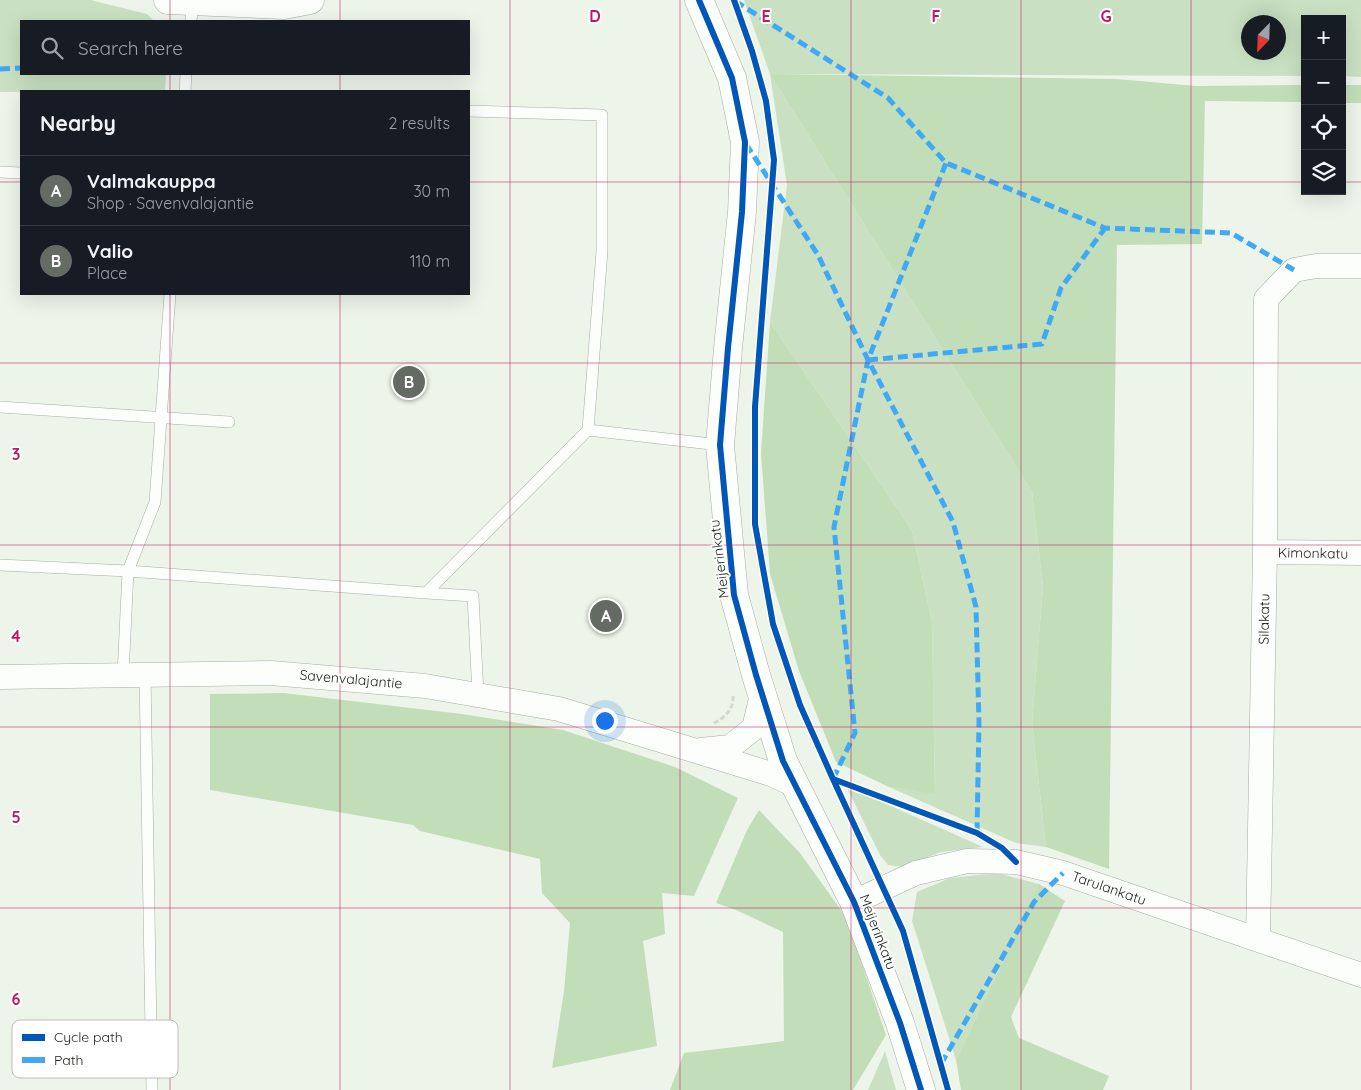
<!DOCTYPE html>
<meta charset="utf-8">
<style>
body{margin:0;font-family:Quicksand,sans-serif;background:#20242c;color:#f1f3f6}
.controls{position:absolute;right:15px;top:15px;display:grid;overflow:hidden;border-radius:0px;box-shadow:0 5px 20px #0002}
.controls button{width:45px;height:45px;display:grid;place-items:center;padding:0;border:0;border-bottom:1px solid #363941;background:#171b24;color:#f1f3f6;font:25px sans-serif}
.compass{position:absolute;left:1241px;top:15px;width:45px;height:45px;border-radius:50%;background:#171b24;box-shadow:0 5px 20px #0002;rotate:203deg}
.you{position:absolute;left:604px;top:720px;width:18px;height:18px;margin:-12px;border:4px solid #fff;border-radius:50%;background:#1a73e8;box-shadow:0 0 0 8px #1a73e833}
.badge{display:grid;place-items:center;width:32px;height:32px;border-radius:50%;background:#646b62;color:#fff;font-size:16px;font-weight:700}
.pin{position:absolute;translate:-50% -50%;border:2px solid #fff;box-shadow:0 1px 5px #0006}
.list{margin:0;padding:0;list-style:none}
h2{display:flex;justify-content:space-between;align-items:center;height:65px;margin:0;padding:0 20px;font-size:21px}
h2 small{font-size:16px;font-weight:400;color:#9ea1a6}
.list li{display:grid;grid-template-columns:32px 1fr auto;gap:15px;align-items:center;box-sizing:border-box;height:70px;padding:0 20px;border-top:1px solid #363941}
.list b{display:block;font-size:19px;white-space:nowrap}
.list p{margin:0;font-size:16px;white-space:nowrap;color:#9ea1a6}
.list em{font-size:16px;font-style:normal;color:#9ea1a6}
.icon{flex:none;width:28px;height:28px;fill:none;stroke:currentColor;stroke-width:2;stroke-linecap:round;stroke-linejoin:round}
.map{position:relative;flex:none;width:1361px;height:1090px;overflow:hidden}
.search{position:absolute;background:#171b24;box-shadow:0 5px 20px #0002;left:20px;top:20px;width:450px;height:55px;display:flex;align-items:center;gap:12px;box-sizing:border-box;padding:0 18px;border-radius:0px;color:#9ea1a6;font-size:19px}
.panel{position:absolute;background:#171b24;box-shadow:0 5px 20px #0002;left:20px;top:90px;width:450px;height:205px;border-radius:0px}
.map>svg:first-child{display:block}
.green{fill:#c9e0c2;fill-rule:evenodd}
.forest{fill:#c2deb9}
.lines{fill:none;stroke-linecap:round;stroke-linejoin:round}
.service-casing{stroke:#a6aca4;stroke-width:12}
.minor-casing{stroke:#a6aca4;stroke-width:25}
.tertiary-casing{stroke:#a6aca4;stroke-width:29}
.path{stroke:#d4d7d4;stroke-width:3;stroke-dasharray:5 2.5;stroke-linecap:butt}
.service{stroke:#fcfefc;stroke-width:11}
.minor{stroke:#fcfefc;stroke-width:24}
.tertiary{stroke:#fcfefc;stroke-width:28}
.quiet{stroke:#3fa9f5;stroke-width:5;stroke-dasharray:10 5;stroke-linecap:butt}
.cycleway-casing{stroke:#fff;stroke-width:9}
.cycleway{stroke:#0057b8;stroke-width:6}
.grid{fill:none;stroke:#c2185b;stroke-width:1;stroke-opacity:0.55}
.labels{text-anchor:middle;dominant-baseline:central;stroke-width:4;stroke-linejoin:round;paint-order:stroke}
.street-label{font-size:14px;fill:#1a2018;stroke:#fff}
.key{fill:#fff;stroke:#babcba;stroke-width:1}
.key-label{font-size:14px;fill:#1a2018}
.grid-label{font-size:16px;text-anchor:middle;font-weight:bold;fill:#c2185b;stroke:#fff;stroke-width:4;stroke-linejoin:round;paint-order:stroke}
</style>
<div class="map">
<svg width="1361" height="1090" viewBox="0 0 1361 1090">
<rect width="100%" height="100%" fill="#edf5ea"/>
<!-- green -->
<path class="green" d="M0,0H91L147,14L154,21H21V74H166L165,91L0,92Z
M744,0H1361V77L1342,76V19H1305V76L770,74L1032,492L1043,586L1032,723L1046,847L1016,843L889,787L935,793L932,622L912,530L770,322L787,185L770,74ZM1248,22H1278V52H1248Z
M846,786L983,847L941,852L903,867L888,865L880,855Z
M997,873L1039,884L956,1060L912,921L917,892L950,878Z
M885,1051L896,1090H868Z"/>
<!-- forest -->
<path class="forest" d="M770,74L1117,79L1196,86L1305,85V102L1205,101L1202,244L1117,245L1109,869L1046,847L1032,723L1043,586L1032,492Z
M1342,85H1361V103H1342Z
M770,322L912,530L932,622L935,794L889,787L836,762L799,671L770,574L761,453Z
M284,693L462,714L563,730L675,767L738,798L694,896L662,893L665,934L643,941L657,1046L552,1068L564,991L570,923L542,893L540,859L420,831L413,825L210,790V694Z
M759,810L800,853L846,917L886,1035L853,1090H670L684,1053L784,1041L783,932L736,910L716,903L747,830Z
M1039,884L1065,901L1011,1017L1019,1038L1109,1076L1103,1090H961L956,1060Z"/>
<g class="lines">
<!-- service casing -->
<g class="service-casing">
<path id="service" d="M191,21L193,1
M185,91L186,74
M469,111L602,115V251L588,430L720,445
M0,172L21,173
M0,407L229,422
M0,565L128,571L426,593L588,430
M426,593L473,596L478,695
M145,674L152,1090
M123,675L128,571L155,502L170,294"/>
</g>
<!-- minor casing -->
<g class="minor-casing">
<path id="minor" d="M1265,552L1361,553
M0,677L271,673L425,686L559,709L771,774L795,785
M701,750L730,747L754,728L762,695
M854,902L916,873L967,861L1016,862L1063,873L1361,975
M1258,939L1265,552L1266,299L1294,270L1316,266H1361"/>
</g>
<!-- tertiary casing -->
<g class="tertiary-casing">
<path id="tertiary" d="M168,0L284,5L310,0
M699,0L732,78L745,142L742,212L728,348L720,445L734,595L756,675L783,761L854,902L900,1023L921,1090"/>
</g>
<!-- path -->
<path class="path" d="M714,723C725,718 734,708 733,696"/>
<!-- service -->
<use href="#service" class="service"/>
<!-- minor -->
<use href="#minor" class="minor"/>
<!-- tertiary -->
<use href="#tertiary" class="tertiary"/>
<!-- quiet -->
<path class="quiet" d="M735,1L888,98L946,163L1105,228L1231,233L1294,270
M0,69L21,68
M746,144L818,255L868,360L953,522L976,607L979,723L977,833
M868,360L1042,344L1061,288L1105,228
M833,779L855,733L834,527L868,360L946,163
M941,1064L1034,902L1063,873"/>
<!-- cycleway casing -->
<g class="cycleway-casing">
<path id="cycleway" d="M699,0L732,78L745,142L742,212L728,348L720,445L734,595L756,675L783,761L854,902L900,1023L921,1090
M734,0L752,51L766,101L774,160L755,407V524L773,624L800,705L833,779L977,833L1002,848L1016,862
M833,779L903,931L948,1090"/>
</g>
<!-- cycleway -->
<use href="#cycleway" class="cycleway"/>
</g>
<!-- grid -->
<path class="grid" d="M170,0V21M340,0V21M510,0V1090M680,0V1090M851,0V1090M1021,0V1090M1191,0V1090M170,74V91M340,74V91M0,182H21M469,182H1305M1342,182H1361M170,294V1090M340,294V1090M0,363H1361M0,545H1361M0,727H1361M0,908H1361"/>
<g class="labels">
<!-- street labels -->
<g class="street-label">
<text transform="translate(1313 553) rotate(1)">Kimonkatu</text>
<text transform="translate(719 559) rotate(-97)">Meijerinkatu</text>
<text transform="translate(1264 619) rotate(-89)">Silakatu</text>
<text transform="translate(351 679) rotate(5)">Savenvalajantie</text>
<text transform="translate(1109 888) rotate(19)">Tarulankatu</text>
<text transform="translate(878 932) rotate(69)">Meijerinkatu</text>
</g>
</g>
<!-- legend -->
<rect x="12" y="1020" width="166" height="58" rx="8" class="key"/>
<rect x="22" y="1034" width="23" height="7" fill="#0057b8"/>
<rect x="22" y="1057" width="23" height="6" fill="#3fa9f5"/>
<g class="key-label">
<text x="54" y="1042">Cycle path</text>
<text x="54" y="1065">Path</text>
</g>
<g class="grid-label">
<text x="595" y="22">D</text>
<text x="766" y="22">E</text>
<text x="936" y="22">F</text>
<text x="1106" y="22">G</text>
<text x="16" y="460">3</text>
<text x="16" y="642">4</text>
<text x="16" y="823">5</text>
<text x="16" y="1005">6</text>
</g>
</svg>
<div class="controls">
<button>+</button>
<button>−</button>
<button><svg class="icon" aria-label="locate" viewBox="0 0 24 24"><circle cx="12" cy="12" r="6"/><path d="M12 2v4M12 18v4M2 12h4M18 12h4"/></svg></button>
<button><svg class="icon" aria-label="layers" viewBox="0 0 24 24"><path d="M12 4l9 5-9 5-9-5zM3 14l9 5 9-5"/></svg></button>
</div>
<svg class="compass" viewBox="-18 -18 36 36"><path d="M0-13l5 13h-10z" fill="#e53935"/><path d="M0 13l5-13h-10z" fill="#9ea1a6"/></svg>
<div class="you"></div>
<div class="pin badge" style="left:606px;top:616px">A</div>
<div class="pin badge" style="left:409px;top:382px">B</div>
<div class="search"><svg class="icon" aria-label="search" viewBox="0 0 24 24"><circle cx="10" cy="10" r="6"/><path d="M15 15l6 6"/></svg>Search here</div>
<section class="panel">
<h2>Nearby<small>2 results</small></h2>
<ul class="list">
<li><span class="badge">A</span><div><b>Valmakauppa</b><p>Shop · Savenvalajantie</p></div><em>30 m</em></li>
<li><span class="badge">B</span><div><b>Valio</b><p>Place</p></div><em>110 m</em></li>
</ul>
</section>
</div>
